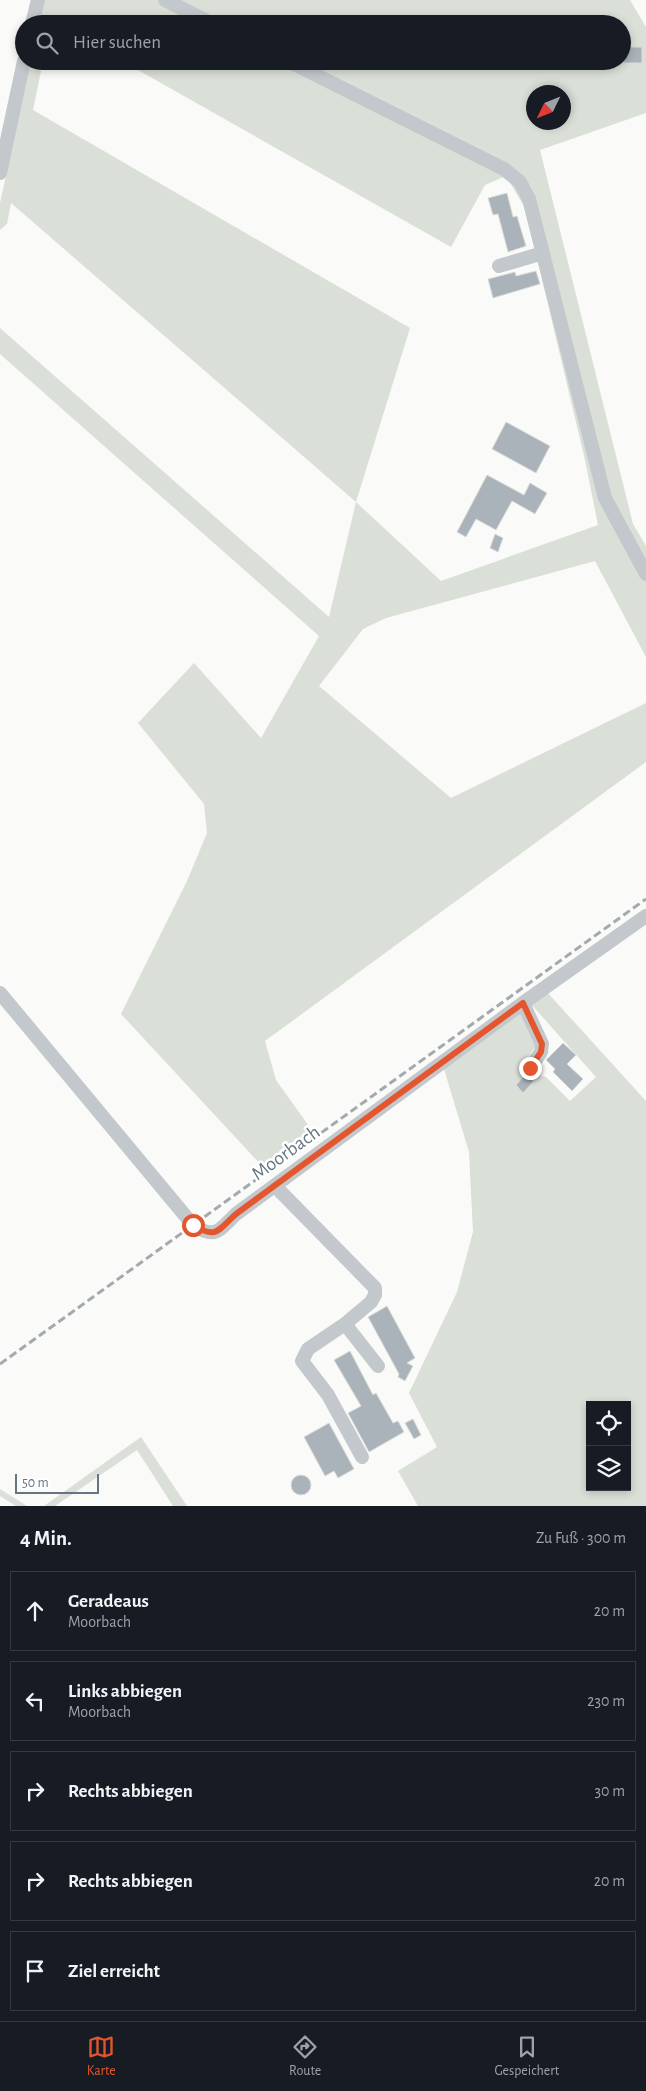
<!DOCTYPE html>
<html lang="de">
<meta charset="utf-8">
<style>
body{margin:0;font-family:"Alegreya Sans",sans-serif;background:#242831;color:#f1f3f6}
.controls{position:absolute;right:15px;bottom:15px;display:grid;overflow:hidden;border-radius:0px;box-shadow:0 2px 8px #0003}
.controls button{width:45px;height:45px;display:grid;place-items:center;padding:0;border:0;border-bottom:1px solid #363941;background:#171b24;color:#f1f3f6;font:25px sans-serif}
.compass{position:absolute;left:526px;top:85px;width:45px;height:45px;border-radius:50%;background:#171b24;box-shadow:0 2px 8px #0003;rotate:227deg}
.scale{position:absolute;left:15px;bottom:12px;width:84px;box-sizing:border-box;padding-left:5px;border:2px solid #657683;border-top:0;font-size:14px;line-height:18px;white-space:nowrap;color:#657683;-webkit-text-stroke:4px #fff;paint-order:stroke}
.stop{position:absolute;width:15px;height:15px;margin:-11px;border:4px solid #e4572e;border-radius:50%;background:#fff}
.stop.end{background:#e4572e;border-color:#fff;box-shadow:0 1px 5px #0008}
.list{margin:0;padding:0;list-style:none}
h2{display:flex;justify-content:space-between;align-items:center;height:65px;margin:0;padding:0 20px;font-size:21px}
h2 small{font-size:16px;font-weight:400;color:#9ea1a6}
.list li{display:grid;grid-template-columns:32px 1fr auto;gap:15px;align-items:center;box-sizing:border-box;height:80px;margin:0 10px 10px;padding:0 10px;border:1px solid #363941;border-radius:0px}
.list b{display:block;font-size:19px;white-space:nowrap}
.list p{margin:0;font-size:16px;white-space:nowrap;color:#9ea1a6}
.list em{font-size:16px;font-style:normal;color:#9ea1a6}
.icon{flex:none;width:28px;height:28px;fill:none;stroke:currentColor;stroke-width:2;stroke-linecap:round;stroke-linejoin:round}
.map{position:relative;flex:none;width:646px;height:1506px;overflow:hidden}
.search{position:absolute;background:#171b24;box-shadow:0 2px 8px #0003;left:15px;right:15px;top:15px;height:55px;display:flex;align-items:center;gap:12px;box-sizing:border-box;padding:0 18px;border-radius:28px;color:#9ea1a6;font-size:19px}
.sheet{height:515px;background:#171b24}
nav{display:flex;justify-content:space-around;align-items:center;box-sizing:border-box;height:70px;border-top:1px solid #363941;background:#171b24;font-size:14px;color:#9ea1a6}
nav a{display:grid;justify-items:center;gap:2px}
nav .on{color:#e4572e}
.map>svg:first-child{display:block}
.green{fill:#dadfd7;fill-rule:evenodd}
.building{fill:#aab3b9;stroke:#dcdcda}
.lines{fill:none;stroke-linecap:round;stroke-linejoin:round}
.minor{stroke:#c3c8cc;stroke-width:14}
.rail{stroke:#a2aab0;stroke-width:3;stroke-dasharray:8 4;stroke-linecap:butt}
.route{stroke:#e4572e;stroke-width:6}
.labels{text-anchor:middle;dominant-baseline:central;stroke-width:5;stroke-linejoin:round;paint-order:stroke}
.street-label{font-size:20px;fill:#657683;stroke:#fff}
</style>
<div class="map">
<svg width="646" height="1506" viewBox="0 0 646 1506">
<rect width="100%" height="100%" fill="#fafaf8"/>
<!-- green -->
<path class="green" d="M44,0H630L646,27V113L540,150L633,524L646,546V657L595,561L386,618L363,629L319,686L451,798L646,703V762L265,1041L276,1080L311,1129L264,1168L121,1014L187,881L207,833L204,804L138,723L194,663L261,738L319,636L0,354V328L329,617L356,502L11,203L7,224L0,230V203L31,61H43L33,110L410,328L356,502L441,581L598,525L585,460L525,208L506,176L485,185L451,247L122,61H622V24H56L52,22L51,24H39ZM534,92H564V122H534Z
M546,991L646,1101V1506H418L398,1471L437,1447L409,1393L457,1292L473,1232L469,1152L444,1069L521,1010L536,1045L520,1070L546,1077L570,1101L596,1077L530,1003ZM590,1405H627V1487H590Z
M141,1437L187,1506H173L137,1450L55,1506H44Z
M0,1489L27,1506H16L0,1496Z"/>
<!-- building -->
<path class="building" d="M623,47H642V63H623Z
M507,193L513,217L517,216L526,246L508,252L498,214L493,215L488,198Z
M536,271L540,284L493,298L488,279L515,272L516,276Z
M506,422L550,446L536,473L492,449Z
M487,475L524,495L530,483L547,493L535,514L512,501L496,530L476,519L466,537L457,532Z
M495,534L503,538L498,552L490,548Z
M563,1043L576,1055L567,1064L583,1079L572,1091L553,1072L555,1069L546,1060Z
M525,1075L534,1081L523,1093L516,1085Z
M387,1306L415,1358L407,1363L413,1366L405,1381L398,1377L399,1374L368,1317Z
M350,1351L373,1395L376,1393L393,1423L398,1421L404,1432L369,1452L348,1413L361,1406L334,1360Z
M413,1419L421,1435L414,1439L405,1423Z
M329,1423L354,1469L338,1478L334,1471L325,1476L304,1437Z
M291 1485a10 10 0 1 1 20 0a10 10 0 1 1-20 0Z"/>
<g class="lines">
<!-- minor -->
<path class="minor" d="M165,0L213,24
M32,24L38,0
M288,61L504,169L520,182L529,199L605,498L646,574
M0,173L24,61
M499,266L543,253
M0,993L193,1225C216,1240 219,1230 236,1214L523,1003L646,916
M523,1003L542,1044L541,1052L530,1068
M275,1186L375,1288V1295L371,1302L345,1324L308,1349L302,1361L328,1395L362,1457
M345,1324L378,1366"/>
<!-- rail -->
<path class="rail" d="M0,1364L646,899"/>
</g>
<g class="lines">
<!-- route -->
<path class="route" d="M193,1225C217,1240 218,1230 236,1214L523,1003L542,1044L541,1052L530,1068"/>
</g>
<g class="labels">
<!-- street labels -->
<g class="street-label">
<text transform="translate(286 1153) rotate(-36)">Moorbach</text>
</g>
</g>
</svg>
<div class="controls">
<button><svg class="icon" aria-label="locate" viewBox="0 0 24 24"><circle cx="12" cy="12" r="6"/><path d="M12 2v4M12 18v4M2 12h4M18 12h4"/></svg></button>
<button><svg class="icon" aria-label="layers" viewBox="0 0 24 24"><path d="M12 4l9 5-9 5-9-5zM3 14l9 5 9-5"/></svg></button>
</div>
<svg class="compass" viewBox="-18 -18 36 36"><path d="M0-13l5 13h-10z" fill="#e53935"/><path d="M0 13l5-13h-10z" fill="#9ea1a6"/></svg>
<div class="scale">50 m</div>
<div class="stop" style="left:193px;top:1225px"></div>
<div class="stop end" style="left:530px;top:1068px"></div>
<div class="search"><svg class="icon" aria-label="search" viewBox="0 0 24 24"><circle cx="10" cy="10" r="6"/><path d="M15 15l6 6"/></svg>Hier suchen</div>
</div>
<section class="sheet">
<h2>4 Min.<small>Zu Fuß · 300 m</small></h2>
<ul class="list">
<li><svg class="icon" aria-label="ahead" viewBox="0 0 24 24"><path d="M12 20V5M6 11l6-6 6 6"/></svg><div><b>Geradeaus</b><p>Moorbach</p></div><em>20 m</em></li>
<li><svg class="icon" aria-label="left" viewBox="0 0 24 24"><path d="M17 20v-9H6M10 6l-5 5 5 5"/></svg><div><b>Links abbiegen</b><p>Moorbach</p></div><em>230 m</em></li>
<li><svg class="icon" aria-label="right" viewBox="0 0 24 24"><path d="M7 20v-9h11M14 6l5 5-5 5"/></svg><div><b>Rechts abbiegen</b></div><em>30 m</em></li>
<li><svg class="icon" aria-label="right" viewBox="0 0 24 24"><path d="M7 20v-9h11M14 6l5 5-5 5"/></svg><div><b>Rechts abbiegen</b></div><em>20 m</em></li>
<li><svg class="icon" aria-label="arrive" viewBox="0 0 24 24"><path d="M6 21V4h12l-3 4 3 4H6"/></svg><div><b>Ziel erreicht</b></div></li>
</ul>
</section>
<nav>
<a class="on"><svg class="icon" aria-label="map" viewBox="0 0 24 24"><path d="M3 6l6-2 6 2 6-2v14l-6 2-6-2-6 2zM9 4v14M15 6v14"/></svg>Karte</a>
<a><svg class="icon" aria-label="directions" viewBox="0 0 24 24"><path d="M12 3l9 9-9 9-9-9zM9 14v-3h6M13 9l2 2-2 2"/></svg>Route</a>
<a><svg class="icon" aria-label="saved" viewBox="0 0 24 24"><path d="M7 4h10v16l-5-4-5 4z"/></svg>Gespeichert</a>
</nav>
